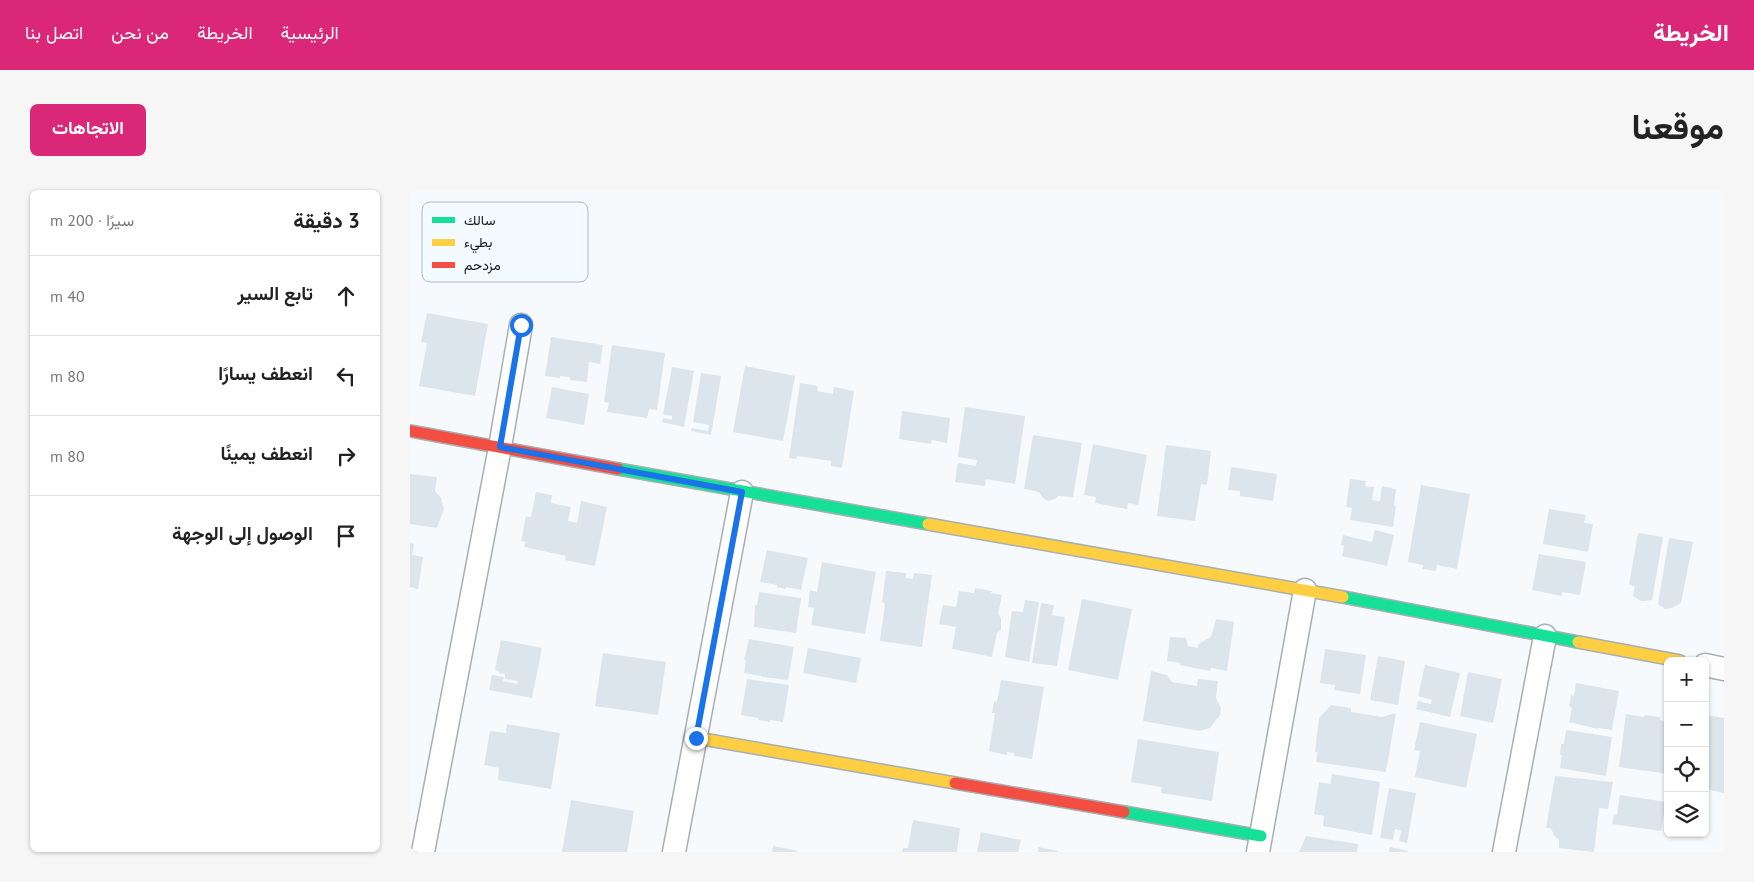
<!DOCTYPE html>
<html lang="ar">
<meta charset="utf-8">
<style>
body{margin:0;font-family:"PT Sans",Vazirmatn,sans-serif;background:#f6f6f6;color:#222;direction:rtl}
.controls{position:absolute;right:15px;bottom:15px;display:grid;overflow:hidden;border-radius:8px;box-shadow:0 1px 4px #0004}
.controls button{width:45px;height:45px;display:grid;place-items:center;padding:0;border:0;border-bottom:1px solid #e0e0e0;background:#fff;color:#222;font:25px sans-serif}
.stop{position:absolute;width:15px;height:15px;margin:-11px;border:4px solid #1a73e8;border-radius:50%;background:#fff}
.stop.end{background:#1a73e8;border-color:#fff;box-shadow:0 1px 5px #0008}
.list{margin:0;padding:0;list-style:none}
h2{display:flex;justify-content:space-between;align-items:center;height:65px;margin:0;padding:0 20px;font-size:21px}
h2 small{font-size:16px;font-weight:400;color:#767676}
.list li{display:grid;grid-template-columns:32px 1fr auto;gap:15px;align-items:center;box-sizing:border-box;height:80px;padding:0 20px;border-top:1px solid #e0e0e0}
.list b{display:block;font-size:19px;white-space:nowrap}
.list em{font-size:16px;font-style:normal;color:#767676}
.icon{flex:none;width:28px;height:28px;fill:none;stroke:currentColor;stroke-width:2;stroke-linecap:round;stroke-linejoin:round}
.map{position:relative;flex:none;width:1314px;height:662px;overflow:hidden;direction:ltr;border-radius:8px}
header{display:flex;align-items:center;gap:30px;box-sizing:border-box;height:70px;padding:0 25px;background:#db2777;color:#fff}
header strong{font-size:24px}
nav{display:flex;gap:28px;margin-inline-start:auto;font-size:18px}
.intro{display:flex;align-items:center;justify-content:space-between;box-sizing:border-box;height:120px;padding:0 30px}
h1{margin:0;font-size:35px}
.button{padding:12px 22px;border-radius:8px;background:#db2777;color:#fff;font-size:18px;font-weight:700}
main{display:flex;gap:30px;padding:0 30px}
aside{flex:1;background:#fff;border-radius:8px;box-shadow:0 1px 4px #0004}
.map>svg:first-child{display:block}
.building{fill:#dbe5eb}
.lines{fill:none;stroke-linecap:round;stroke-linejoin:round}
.street-casing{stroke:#a7afb3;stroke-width:25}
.fast-casing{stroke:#a7afb3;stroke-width:14}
.slow-casing{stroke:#a7afb3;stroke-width:14}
.jam-casing{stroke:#a7afb3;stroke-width:14}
.street{stroke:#fefeff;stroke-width:22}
.fast{stroke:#16e098;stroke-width:11}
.slow{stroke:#ffcf43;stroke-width:11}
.jam{stroke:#f24e42;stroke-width:11}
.route{stroke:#1a73e8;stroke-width:6}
.key{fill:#f4fbff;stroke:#afb8bd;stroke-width:1}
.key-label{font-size:14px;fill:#0e1b22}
</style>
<header>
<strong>الخريطة</strong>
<nav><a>الرئيسية</a><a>الخريطة</a><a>من نحن</a><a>اتصل بنا</a></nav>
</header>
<div class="intro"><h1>موقعنا</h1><a class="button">الاتجاهات</a></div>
<main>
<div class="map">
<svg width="1314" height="662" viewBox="0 0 1314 662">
<rect width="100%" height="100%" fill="#f7fafc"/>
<!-- building -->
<path class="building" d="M17,123L78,134L65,206L9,196L17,153L11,152Z
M141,147L193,155L190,174L179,172L177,192L160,190V187L150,186V188L135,186Z
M202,155L255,163L247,220L239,219L237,228L197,222L199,213L194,212Z
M335,176L385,186L373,251L323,242Z
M262,177L284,181L274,237L252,232L253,228L262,230V226L253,224Z
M291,183L311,186L301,245L281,241L282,238L298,241L299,235L283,232Z
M390,193L408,196L407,201L423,204L424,197L444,201L432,278L421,276V271L387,266L386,269L379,268Z
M142,197L179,204L174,235L136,228Z
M555,217L615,226L605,294L576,289L575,296L545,292L548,273L566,276L567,270L548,267Z
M492,221L540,228L537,253L522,250L521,254L489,249Z
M623,245L672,253L663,307L648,306L645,309L638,311L633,308L629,302L614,299Z
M683,254L737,265L728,315L718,313L717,319L685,313L686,307L674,305Z
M756,255L801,261L797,295L791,294L785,331L747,326Z
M821,277L867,284L863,311L830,306V301L818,300Z
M0,284L27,287L25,301L31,308L34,319L27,338L0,334Z
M940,289L956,291L955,296L964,297L962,310L970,311L972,296L986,299L984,316H986L983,337L940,330L942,318L936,317Z
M1011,295L1060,304L1047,379L1027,375L1026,381L1012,379L1013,375L998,372Z
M126,302L142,305L141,313L161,317L158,331L167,333L171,311L197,317L185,376L155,370L156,366L114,357L116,352L111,351L116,326L121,327Z
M1139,319L1176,325L1174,333L1183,334L1178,362L1133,354Z
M965,340L984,345L977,376L932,366L934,356L931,355L933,345L962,352Z
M1228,343L1253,347L1242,410L1234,411H1231L1223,406L1225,396L1219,395Z
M1259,348L1283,352L1271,413L1262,418L1255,419L1248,414Z
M0,353L4,354L2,365L13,367L8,399L0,397Z
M357,360L398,368L391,400L376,397V399L367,397V395L350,392Z
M1129,364L1176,372L1170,405L1152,402V406L1122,400Z
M412,372L466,382L455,444L401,435L404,418L398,417L400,400L407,402Z
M476,381L496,383V388L503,389L504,383L522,385L512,457L470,451L475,413L472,412Z
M565,398L582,401L581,403L592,405L588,424L591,428V440L587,443L582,467L542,459L546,437L529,434L533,415L546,417L549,401L564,403Z
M349,402L391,408L386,443L344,437L345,415H347Z
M672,409L722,419L708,490L658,480Z
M615,410L629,412L619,472L595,467L602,421L613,422Z
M631,413L644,415L642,425L655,427L647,476L622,473Z
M806,429L824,432L817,481L801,478L800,481L770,475V473L757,471L760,447L776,448L778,456L788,458V455L793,451L801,447Z
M339,449L384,457L378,490L352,487V486L334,483L336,470H334Z
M91,450L132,458L122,508L79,500L82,485L94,487L93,491L107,494L108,491L95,489V484L89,483V481L85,480Z
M398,458L451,468L446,493L393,483Z
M915,459L956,465L950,504L924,500L925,495L910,493Z
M193,463L256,472L248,525L185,516Z
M968,466L995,471L988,515L960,510Z
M1015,475L1050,483L1040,527L1006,519L1008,511L1021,514L1022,510L1008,506Z
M741,481L757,485L762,492L787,496L788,489L808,491L806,508L811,518L810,525L800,538L790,541L733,531Z
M1058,482L1092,489L1083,533L1050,526Z
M337,489L379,495L373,532L360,530V532L348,530V528L331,525Z
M591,490L634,497L622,569L604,566V563L597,562V565L579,561L585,523H582L584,511L587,512Z
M1166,493L1209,501L1202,540L1188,538V539L1159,532L1162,518L1159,517L1161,505L1164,506Z
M921,515L941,518V522L972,527L986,523L976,582L906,572L908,562H905L909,528Z
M1216,524L1234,527L1235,525L1250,527V530L1258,532V584L1209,577Z
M1295,525L1314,528V603L1295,599Z
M1010,532L1067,544L1056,598L1005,587L1010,561L1004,560Z
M97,534L150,543L141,599L88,590L89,578L74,575L80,541L96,543Z
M1156,540L1202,547L1196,586L1150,578L1152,565H1150L1151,554H1154Z
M728,549L809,562L802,611L751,603L752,597L721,592Z
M922,584L970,592L962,645L913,636L914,626L904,624L909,592L920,594Z
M1145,586L1203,592L1198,619L1189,618L1184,662L1149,658V650L1144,645L1141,638H1136Z
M979,598L1006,603L997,653L989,651L991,641L985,639L983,650L970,648Z
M1210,605L1256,612L1251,641L1202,634L1204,624L1207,625Z
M161,610L224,621L217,662H152Z
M503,630L550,638L547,662H492L493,658H498Z
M571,642L611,650L608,662H567Z
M896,646L948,654L947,662H889Z
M363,656L388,661V662H362Z
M628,657L648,661V662H628Z
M980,657L998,661V662H979Z"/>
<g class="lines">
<!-- street casing -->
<g class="street-casing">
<path id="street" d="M1295,475L1314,479
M13,662L90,257L111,135
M264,662L332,302
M848,662L895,400
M1094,662L1135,446"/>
</g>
<!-- fast casing -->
<g class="fast-casing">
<path id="fast" d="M208,279L518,334
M933,407L1168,452
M714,622L851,646"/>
</g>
<!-- slow casing -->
<g class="slow-casing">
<path id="slow" d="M518,334L933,407
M1168,452L1270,471
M287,548L545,593"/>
</g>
<!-- jam casing -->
<g class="jam-casing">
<path id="jam" d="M0,241L208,279
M545,593L714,622"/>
</g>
<!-- street -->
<use href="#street" class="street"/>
<!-- fast -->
<use href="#fast" class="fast"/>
<!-- slow -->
<use href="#slow" class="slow"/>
<!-- jam -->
<use href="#jam" class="jam"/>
</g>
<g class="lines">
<!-- route -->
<path class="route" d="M111,135L90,257L332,302L286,548"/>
</g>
<!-- legend -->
<rect x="12" y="12" width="166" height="80" rx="8" class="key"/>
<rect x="22" y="27" width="23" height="6" fill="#16e098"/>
<rect x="22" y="49" width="23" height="7" fill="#ffcf43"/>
<rect x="22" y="72" width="23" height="6" fill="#f24e42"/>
<g class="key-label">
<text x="54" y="35">سالك</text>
<text x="54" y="57">بطيء</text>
<text x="54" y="80">مزدحم</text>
</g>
</svg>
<div class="controls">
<button>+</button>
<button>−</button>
<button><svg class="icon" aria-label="locate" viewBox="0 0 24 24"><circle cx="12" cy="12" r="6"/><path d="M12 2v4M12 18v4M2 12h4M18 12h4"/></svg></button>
<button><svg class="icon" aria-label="layers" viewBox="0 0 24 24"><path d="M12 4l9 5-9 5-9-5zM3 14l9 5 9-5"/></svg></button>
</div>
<div class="stop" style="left:111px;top:135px"></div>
<div class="stop end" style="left:286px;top:548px"></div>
</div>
<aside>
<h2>3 دقيقة<small>سيرًا · 200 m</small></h2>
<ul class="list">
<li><svg class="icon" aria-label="ahead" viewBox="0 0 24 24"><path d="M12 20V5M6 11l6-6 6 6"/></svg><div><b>تابع السير</b></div><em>40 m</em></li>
<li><svg class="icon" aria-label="left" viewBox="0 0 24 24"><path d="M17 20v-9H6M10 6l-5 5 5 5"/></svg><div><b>انعطف يسارًا</b></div><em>80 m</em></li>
<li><svg class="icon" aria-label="right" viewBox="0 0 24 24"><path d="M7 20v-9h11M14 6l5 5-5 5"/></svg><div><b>انعطف يمينًا</b></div><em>80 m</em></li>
<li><svg class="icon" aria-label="arrive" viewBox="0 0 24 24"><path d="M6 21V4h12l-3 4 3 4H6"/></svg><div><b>الوصول إلى الوجهة</b></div></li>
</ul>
</aside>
</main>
